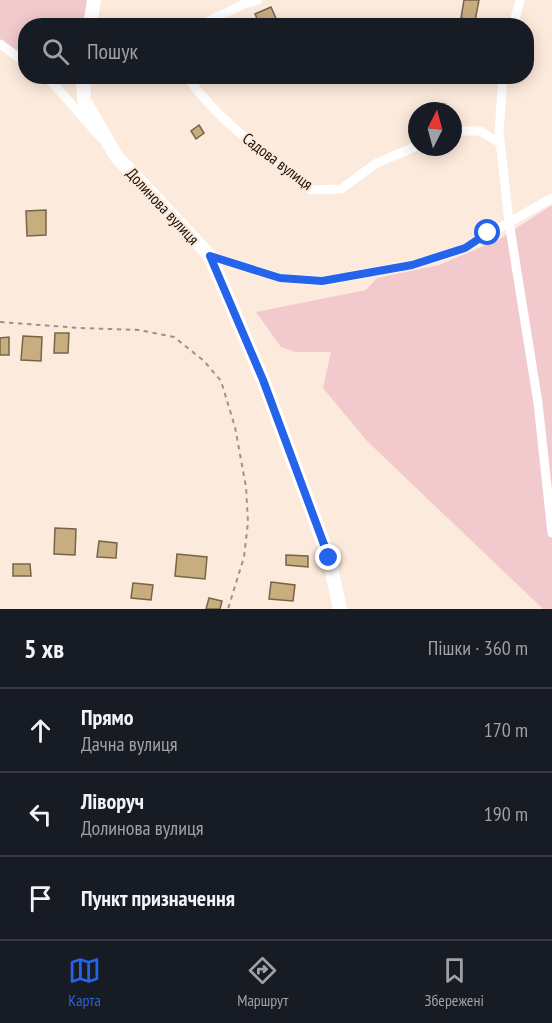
<!DOCTYPE html>
<html lang="uk">
<meta charset="utf-8">
<style>
body{margin:0;font-family:"PT Sans Narrow",sans-serif;background:#20242c;color:#f1f3f6}
.compass{position:absolute;left:408px;top:102px;width:54px;height:54px;border-radius:50%;background:#171b24;box-shadow:0 3px 15px #0003;rotate:6deg}
.stop{position:absolute;width:18px;height:18px;margin:-14px;border:4px solid #2563eb;border-radius:50%;background:#fff}
.stop.end{background:#2563eb;border-color:#fff;box-shadow:0 2px 6px #0008}
.list{margin:0;padding:0;list-style:none}
h2{display:flex;justify-content:space-between;align-items:center;height:78px;margin:0;padding:0 24px;font-size:26px}
h2 small{font-size:20px;font-weight:400;color:#9ea1a6}
.list li{display:grid;grid-template-columns:39px 1fr auto;gap:18px;align-items:center;box-sizing:border-box;height:84px;padding:0 24px;border-top:2px solid #363941}
.list b{display:block;font-size:22px;white-space:nowrap}
.list p{margin:0;font-size:20px;white-space:nowrap;color:#9ea1a6}
.list em{font-size:20px;font-style:normal;color:#9ea1a6}
.icon{flex:none;width:33px;height:33px;fill:none;stroke:currentColor;stroke-width:2;stroke-linecap:round;stroke-linejoin:round}
.map{position:relative;flex:none;width:552px;height:609px;overflow:hidden}
.search{position:absolute;background:#171b24;box-shadow:0 3px 15px #0003;left:18px;right:18px;top:18px;height:66px;display:flex;align-items:center;gap:15px;box-sizing:border-box;padding:0 21px;border-radius:24px;color:#9ea1a6;font-size:22px}
.sheet{height:330px;background:#171b24}
nav{display:flex;justify-content:space-around;align-items:center;box-sizing:border-box;height:84px;border-top:2px solid #363941;background:#171b24;font-size:16px;color:#9ea1a6}
nav a{display:grid;justify-items:center;gap:3px}
nav .on{color:#2563eb}
.map>svg:first-child{display:block}
.green{fill:#f2cace}
.building{fill:#c8ad7e;stroke:#75654a;stroke-width:1.5}
.lines{fill:none;stroke-linecap:round;stroke-linejoin:round}
.path{stroke:#a19286;stroke-width:2;stroke-dasharray:4.5 4.5;stroke-linecap:butt}
.street{stroke:#fff;stroke-width:9}
.secondary{stroke:#fff;stroke-width:14}
.route{stroke:#2563eb;stroke-width:8}
.labels{text-anchor:middle;dominant-baseline:central;stroke-width:4.5;stroke-linejoin:round;paint-order:stroke}
.street-label{font-size:16px;fill:#1d130b;stroke:#fceadc}
</style>
<div class="map">
<svg width="552" height="609" viewBox="0 0 552 609">
<rect width="100%" height="100%" fill="#fceadc"/>
<!-- green -->
<path class="green" d="M0,0H96L93,25L26,26L25,63L0,44Z
M552,205V609H543L367,441L323,388L331,352H295L281,347L256,312L366,290L377,278L439,265L498,240Z"/>
<!-- building -->
<path class="building" d="M464,0H479L475,21L461,18Z
M271,7L279,25L260,26L255,14Z
M199,125L204,133L196,139L191,131Z
M46,210V235L27,236L26,211Z
M55,333H69L68,353H54Z
M23,336L42,337L41,361L21,360Z
M9,337V355H0V338Z
M55,528L76,529L75,555L54,554Z
M99,541L117,543L116,558L97,557Z
M177,554L207,557L205,579L175,576Z
M286,555L308,556V567L286,565Z
M13,564H30L31,576H13Z
M271,582L295,585L293,601L269,599Z
M133,583L153,585L151,600L131,598Z
M209,598L222,601L220,609H206Z"/>
<g class="lines">
<!-- path -->
<path class="path" d="M0,322L80,328L139,330L174,337L204,361L221,381L235,427L246,487L248,522L244,557L228,609"/>
<!-- street -->
<path class="street" d="M198,26L244,4L258,0
M513,26L520,0
M0,44L26,63
M44,76L51,81L101,138
M187,76C215,119 272,159 312,190L341,189L377,163L417,146
M503,76L499,132L509,222L538,403L552,533
M453,131H480L500,143
M210,256L280,278L322,281L412,265L465,248L552,198"/>
<!-- secondary -->
<path class="secondary" d="M90,26L94,0
M83,76L84,100L116,156L210,256L263,380L329,558L340,609"/>
</g>
<g class="lines">
<!-- route -->
<path class="route" d="M329,558L263,380L210,256L280,278L322,281L412,265L465,248L488,233"/>
</g>
<g class="labels">
<!-- street labels -->
<g class="street-label">
<text transform="translate(278 161) rotate(37)">Садова вулиця</text>
<text transform="translate(163 206) rotate(47)">Долинова вулиця</text>
</g>
</g>
</svg>
<svg class="compass" viewBox="-18 -18 36 36"><path d="M0-13l5 13h-10z" fill="#e53935"/><path d="M0 13l5-13h-10z" fill="#9ea1a6"/></svg>
<div class="stop" style="left:488px;top:233px"></div>
<div class="stop end" style="left:329px;top:558px"></div>
<div class="search"><svg class="icon" aria-label="search" viewBox="0 0 24 24"><circle cx="10" cy="10" r="6"/><path d="M15 15l6 6"/></svg>Пошук</div>
</div>
<section class="sheet">
<h2>5 хв<small>Пішки · 360 m</small></h2>
<ul class="list">
<li><svg class="icon" aria-label="ahead" viewBox="0 0 24 24"><path d="M12 20V5M6 11l6-6 6 6"/></svg><div><b>Прямо</b><p>Дачна вулиця</p></div><em>170 m</em></li>
<li><svg class="icon" aria-label="left" viewBox="0 0 24 24"><path d="M17 20v-9H6M10 6l-5 5 5 5"/></svg><div><b>Ліворуч</b><p>Долинова вулиця</p></div><em>190 m</em></li>
<li><svg class="icon" aria-label="arrive" viewBox="0 0 24 24"><path d="M6 21V4h12l-3 4 3 4H6"/></svg><div><b>Пункт призначення</b></div></li>
</ul>
</section>
<nav>
<a class="on"><svg class="icon" aria-label="map" viewBox="0 0 24 24"><path d="M3 6l6-2 6 2 6-2v14l-6 2-6-2-6 2zM9 4v14M15 6v14"/></svg>Карта</a>
<a><svg class="icon" aria-label="directions" viewBox="0 0 24 24"><path d="M12 3l9 9-9 9-9-9zM9 14v-3h6M13 9l2 2-2 2"/></svg>Маршрут</a>
<a><svg class="icon" aria-label="saved" viewBox="0 0 24 24"><path d="M7 4h10v16l-5-4-5 4z"/></svg>Збережені</a>
</nav>
